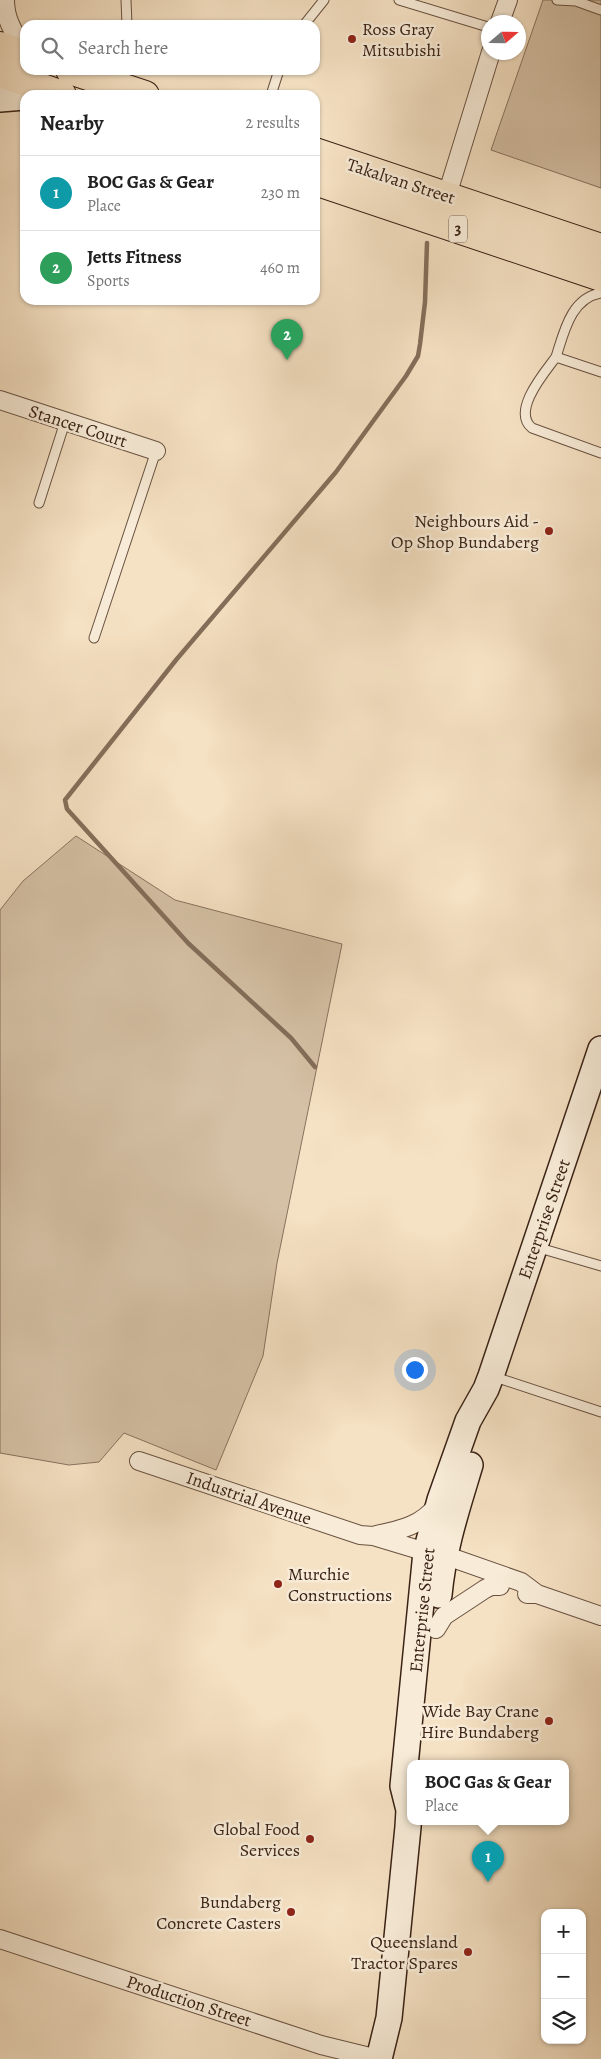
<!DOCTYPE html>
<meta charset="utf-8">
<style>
body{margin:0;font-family:Alegreya,serif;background:#f2f2f2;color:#222}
.controls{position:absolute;right:15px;bottom:15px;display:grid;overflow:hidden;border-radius:10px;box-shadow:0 1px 4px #0004}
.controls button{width:45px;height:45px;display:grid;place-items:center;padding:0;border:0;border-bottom:1px solid #e0e0e0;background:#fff;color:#222;font:25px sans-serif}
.compass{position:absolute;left:481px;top:15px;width:45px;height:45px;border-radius:50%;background:#fff;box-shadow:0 1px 4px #0004;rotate:70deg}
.you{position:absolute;left:414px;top:1369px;width:18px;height:18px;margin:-12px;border:4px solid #fff;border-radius:50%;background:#1a73e8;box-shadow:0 0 0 8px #1a73e833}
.badge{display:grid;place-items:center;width:32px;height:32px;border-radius:50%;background:#7c3aed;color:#fff;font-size:16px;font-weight:700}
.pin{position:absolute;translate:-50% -41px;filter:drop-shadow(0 1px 2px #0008)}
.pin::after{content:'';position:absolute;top:26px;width:18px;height:15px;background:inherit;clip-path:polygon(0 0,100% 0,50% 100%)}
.popup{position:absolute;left:407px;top:1760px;width:162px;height:65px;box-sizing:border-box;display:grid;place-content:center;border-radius:10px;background:#fff;filter:drop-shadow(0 1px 4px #0005);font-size:16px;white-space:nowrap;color:#767676}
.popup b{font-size:19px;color:#222}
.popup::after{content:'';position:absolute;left:50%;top:100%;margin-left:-10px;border:10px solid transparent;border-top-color:#fff}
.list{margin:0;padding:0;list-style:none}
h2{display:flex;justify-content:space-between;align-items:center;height:65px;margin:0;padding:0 20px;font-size:21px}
h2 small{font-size:16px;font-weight:400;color:#767676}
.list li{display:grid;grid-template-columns:32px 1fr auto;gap:15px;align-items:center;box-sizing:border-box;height:75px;padding:0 20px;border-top:1px solid #e0e0e0}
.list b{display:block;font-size:19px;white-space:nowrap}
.list p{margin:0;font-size:16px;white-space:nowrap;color:#767676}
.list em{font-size:16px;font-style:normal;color:#767676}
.icon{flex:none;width:28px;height:28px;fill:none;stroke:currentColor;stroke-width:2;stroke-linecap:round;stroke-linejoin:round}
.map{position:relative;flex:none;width:601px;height:2059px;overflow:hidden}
.search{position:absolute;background:#fff;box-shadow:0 1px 4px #0004;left:20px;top:20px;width:300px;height:55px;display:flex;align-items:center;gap:12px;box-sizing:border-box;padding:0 18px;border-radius:15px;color:#767676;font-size:19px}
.panel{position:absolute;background:#fff;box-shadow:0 1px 4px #0004;left:20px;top:90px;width:300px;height:215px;border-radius:15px}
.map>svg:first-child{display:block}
.green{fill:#d5c1a6;stroke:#88725e}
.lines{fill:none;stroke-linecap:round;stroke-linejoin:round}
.stream{stroke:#846e5a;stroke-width:4.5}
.lane-casing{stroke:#695241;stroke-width:11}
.street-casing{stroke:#695241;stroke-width:20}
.secondary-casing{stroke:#3a2216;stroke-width:28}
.highway-casing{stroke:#3a2216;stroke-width:30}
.lane{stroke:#f8ecd8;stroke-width:9}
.street{stroke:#f8ecd8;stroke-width:18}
.secondary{stroke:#f8ecd8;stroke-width:25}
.highway{stroke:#f5e1c3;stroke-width:28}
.poi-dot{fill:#8f2418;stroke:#f8ecd8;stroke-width:2}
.labels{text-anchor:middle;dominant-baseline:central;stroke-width:5;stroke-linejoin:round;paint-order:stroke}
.shield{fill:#f8ecd8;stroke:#735f50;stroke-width:1}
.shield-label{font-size:16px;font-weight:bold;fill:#3a2216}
.poi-label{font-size:18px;fill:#3a2216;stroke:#f8ecd8;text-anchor:end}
.street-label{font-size:18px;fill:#3a2216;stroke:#f8ecd8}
</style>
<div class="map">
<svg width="601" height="2059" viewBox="0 0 601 2059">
<rect width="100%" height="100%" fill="#f5e1c3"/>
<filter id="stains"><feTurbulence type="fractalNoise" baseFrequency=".004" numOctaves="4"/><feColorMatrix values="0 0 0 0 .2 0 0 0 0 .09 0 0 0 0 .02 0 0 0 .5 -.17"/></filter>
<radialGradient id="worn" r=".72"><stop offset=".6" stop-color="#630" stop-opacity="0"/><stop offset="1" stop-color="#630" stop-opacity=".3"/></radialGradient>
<!-- green -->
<path class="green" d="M543,0H601V188L491,150Z
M76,836L175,900L342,944L277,1263L263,1356L216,1470L124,1433L99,1462L69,1465L0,1453V910L23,881Z"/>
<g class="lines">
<!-- stream -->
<path class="stream" d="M315,1067L291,1038L188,943L67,809L65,800L176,660L336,472L406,376L418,356L420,344L425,302L427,243"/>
<!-- lane casing -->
<g class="lane-casing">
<path id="lane" d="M126,0L127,25
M399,0L488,27
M557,0L576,1L601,10
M304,25L324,0
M271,95L279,70
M556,357C564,332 571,298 601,293
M601,372L556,357C545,372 511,411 532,428L601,453
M39,503L65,422
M94,638L156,451
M536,1247L601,1266
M492,1376L601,1412"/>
</g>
<!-- street casing -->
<g class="street-casing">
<path id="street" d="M5,0C5,20 14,33 25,50
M500,22L508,0
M444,205L491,52
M0,400L156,451
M139,1461L360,1535L373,1536L426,1552L444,1555L521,1582L537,1594
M376,1535C401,1530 423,1525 438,1504
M527,1594H537L601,1616
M436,1629L444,1616L485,1589L491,1586H500
M0,1939L321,2045L378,2059"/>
</g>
<!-- secondary casing -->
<g class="secondary-casing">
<path id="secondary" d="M0,99L25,97
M439,1595C443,1550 457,1508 470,1465
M379,2059L389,2018L408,1827L409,1810L403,1786L426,1552L440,1500L468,1421L486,1389L491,1376L601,1049"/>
</g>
<!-- highway casing -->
<g class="highway-casing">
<path id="highway" d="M0,46L25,55
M70,70L145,95
M0,73L62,95
M315,152L601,248
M315,181L601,277"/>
</g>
<!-- lane -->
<use href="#lane" class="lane"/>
<!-- street -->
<use href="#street" class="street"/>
<!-- secondary -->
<use href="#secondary" class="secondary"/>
<!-- highway -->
<use href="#highway" class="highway"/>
</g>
<!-- markers -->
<g class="poi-dot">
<circle cx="352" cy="39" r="5"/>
<circle cx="549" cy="531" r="5"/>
<circle cx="278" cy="1584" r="5"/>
<circle cx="549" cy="1721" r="5"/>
<circle cx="310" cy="1839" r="5"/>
<circle cx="291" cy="1912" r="5"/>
<circle cx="468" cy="1952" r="5"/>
</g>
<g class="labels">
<!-- shield labels -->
<rect class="shield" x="449" y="215.5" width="18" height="27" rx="4"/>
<g class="shield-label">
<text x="458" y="229">3</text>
</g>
<!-- poi labels -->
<g class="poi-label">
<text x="362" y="29" text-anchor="start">Ross Gray<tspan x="362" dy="21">Mitsubishi</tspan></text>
<text x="539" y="521">Neighbours Aid -<tspan x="539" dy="21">Op Shop Bundaberg</tspan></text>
<text x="288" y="1574" text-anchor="start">Murchie<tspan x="288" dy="21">Constructions</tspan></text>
<text x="539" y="1711">Wide Bay Crane<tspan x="539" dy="21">Hire Bundaberg</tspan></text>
<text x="300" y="1829">Global Food<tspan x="300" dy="21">Services</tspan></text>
<text x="281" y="1902">Bundaberg<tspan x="281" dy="21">Concrete Casters</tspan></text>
<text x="458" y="1942">Queensland<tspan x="458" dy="21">Tractor Spares</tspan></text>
</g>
<!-- street labels -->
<g class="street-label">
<text transform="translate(401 181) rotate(18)">Takalvan Street</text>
<text transform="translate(78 426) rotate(18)">Stancer Court</text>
<text transform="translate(544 1219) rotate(-71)">Enterprise Street</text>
<text transform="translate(249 1498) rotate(19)">Industrial Avenue</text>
<text transform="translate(422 1610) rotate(-84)">Enterprise Street</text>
<text transform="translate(189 2001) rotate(18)">Production Street</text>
</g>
</g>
<rect width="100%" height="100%" filter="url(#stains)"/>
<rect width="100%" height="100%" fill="url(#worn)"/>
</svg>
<div class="controls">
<button>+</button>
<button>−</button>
<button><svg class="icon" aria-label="layers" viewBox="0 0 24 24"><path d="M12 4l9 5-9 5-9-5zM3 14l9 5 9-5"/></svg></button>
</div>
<svg class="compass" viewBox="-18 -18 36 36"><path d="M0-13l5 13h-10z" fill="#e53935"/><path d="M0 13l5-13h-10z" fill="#767676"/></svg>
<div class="you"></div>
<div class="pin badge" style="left:488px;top:1882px;background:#0f9aa8">1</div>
<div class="popup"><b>BOC Gas &amp; Gear</b>Place</div>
<div class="pin badge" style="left:287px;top:360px;background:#2e9e5b">2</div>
<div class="search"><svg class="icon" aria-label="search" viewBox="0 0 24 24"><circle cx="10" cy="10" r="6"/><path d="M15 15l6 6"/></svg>Search here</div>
<section class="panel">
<h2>Nearby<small>2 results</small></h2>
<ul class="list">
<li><span class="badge" style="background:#0f9aa8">1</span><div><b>BOC Gas &amp; Gear</b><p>Place</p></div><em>230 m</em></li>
<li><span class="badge" style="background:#2e9e5b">2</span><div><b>Jetts Fitness</b><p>Sports</p></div><em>460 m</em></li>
</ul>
</section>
</div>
